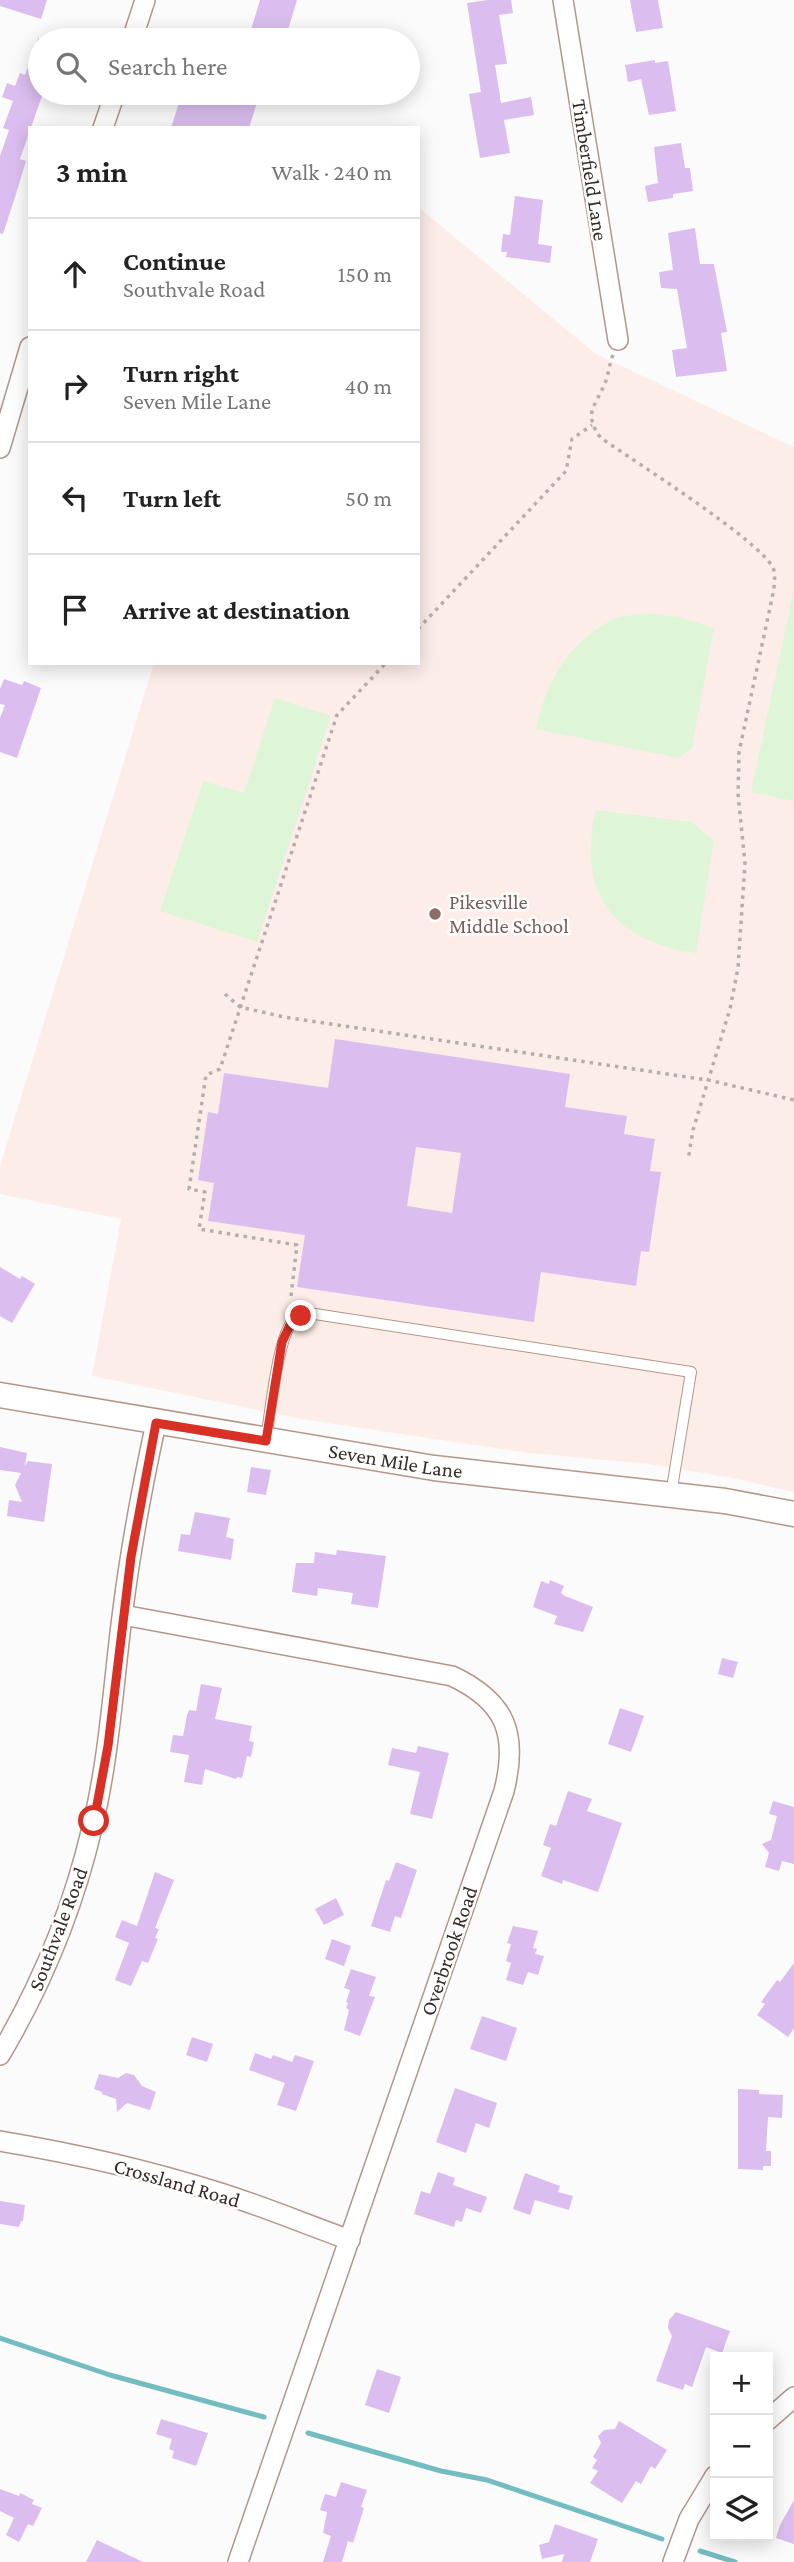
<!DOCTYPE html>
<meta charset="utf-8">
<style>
body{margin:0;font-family:"Crimson Pro",serif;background:#f6f6f6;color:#222}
.controls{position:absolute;right:21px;bottom:21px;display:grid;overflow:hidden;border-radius:0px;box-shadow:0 4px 18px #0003}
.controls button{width:63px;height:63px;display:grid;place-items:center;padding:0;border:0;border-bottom:2px solid #e0e0e0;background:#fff;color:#222;font:35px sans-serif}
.stop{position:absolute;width:21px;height:21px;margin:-16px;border:5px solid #d93025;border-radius:50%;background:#fff}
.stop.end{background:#d93025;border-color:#fff;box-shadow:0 2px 7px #0008}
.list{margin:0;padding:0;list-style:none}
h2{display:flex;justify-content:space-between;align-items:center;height:91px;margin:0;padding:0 28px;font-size:30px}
h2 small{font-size:23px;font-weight:400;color:#767676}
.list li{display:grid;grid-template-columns:46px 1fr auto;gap:21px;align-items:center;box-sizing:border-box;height:112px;padding:0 28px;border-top:2px solid #e0e0e0}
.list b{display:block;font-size:26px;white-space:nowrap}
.list p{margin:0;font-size:23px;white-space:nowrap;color:#767676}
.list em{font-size:23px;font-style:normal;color:#767676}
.icon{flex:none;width:38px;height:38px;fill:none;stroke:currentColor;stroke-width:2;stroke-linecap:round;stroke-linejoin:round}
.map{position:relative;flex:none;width:794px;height:2562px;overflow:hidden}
.search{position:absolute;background:#fff;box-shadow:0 4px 18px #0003;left:28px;top:28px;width:392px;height:77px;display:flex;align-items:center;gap:18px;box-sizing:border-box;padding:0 24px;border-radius:38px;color:#767676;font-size:26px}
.panel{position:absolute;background:#fff;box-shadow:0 4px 18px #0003;left:28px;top:126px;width:392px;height:539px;border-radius:0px}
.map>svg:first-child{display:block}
.education{fill:#fdede9}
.green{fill:#dff5d8}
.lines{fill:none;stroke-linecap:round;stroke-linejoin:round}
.stream{stroke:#73bcc0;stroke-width:5}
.building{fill:#dbbeef;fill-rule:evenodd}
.service-casing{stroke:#b49689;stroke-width:12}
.minor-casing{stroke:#b49689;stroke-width:22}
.tertiary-casing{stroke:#b49689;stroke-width:27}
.path{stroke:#b4afad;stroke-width:3.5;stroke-dasharray:3.5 5;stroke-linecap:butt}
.service{stroke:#fff;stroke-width:10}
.minor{stroke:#fff;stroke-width:19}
.tertiary{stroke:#fff;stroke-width:24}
.route{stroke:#d93025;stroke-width:9}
.education-dot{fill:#8d6e63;stroke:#fff;stroke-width:2.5}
.labels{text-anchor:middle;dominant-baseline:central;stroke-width:5;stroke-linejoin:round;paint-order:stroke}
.street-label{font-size:21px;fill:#382c27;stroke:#fff}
.education-label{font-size:21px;fill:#785e54;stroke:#fff;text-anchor:start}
</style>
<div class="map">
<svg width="794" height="2562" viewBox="0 0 794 2562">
<rect width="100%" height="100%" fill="#fbfbfb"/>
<!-- education -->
<path class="education" d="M418,207L596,354L794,447V1492L728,1477L649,1464L529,1453L308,1420L92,1376L121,1219L0,1194V1166L154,663H418Z"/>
<!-- green -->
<path class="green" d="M794,589V801L751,792Z
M645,613L679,617L714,628L692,748L679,758L536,729C545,683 569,641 612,620C622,615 635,615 645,613Z
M275,698L331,716L257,942L160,911L203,781L244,793Z
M596,810L692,822L714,841L696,953C613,942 576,892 596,810Z"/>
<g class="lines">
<!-- stream -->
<path class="stream" d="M0,2338L110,2375L264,2417
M308,2433L441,2471L487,2480L662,2539
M700,2551L735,2562"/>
</g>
<!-- building -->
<path class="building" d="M0,0H47L41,19L0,6Z
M260,0H297L287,33L279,30L276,40H248Z
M488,0H511L513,13L499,15L507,64L495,65L501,103L531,97L534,115L504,120L510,153L480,158L469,94L481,92L467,3Z
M630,0H658L663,28L636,32Z
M39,37L40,93H43L20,159L26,161L16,194L3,234L0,233V156L9,130L3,128L13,101L2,97L7,83L15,86L20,73L25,75Z
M655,60V63L668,61L676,111L649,115L641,79L628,82L625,65Z
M182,93H260L249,128H171Z
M681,143L685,168H690L693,191L673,194V198L648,202L645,186L658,183L654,147Z
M515,196L543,200L538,244L552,246L550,263L506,257L507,252H501L503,234L510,235Z
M695,228L700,264H714L727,332L721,333L727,371L676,377L672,350L687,348L677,289L661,288L659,272L673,270L668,233Z
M4,679L22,685L24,681L41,688L17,758L0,752V718L5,705L0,704V689Z
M335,1039L570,1074L565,1107L627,1116L624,1134L655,1139L650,1171L661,1172L649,1252L641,1251L636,1286L541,1272L534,1322L297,1287L305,1235L208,1221L214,1183L198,1180L208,1112L218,1114L224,1073L328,1088ZM416,1147L461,1153L452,1213L407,1206Z
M0,1267L20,1279L22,1276L35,1284L12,1323L0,1316Z
M0,1447L27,1453L25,1466L28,1461L52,1464L44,1522L7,1516L9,1500L22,1502L15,1485L21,1473L0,1470Z
M251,1467L271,1470L266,1495L247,1492Z
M195,1512L230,1518L226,1537L234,1539L231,1560L178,1551L181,1534L190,1535Z
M337,1550L386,1556L378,1608L351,1604L353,1593L318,1588L317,1596L292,1592L296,1563H314L315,1552L336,1555Z
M550,1580L564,1586L561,1593L565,1596L593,1607L583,1632L554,1624L557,1616L533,1607L541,1581L549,1584Z
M722,1658L738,1662L733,1678L718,1674Z
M201,1684L222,1688L215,1719L252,1726L249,1741L254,1742L251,1757L247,1756L242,1778L237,1777L236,1779L205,1769L202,1785L184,1782L189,1755L170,1752L173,1735L183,1736L187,1715L189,1710L196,1711Z
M620,1708L644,1716L631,1752L608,1744Z
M418,1746L449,1753L432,1819L410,1814L420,1772L388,1765L392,1748L416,1753Z
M568,1791L592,1799L587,1811L622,1823L598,1892L563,1880L562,1884L541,1876L551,1848L543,1845L550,1824L556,1826Z
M773,1801L794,1807V1864L782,1861L779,1871L765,1867L769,1853L762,1844L771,1840L777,1816L769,1814Z
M396,1862L417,1870L401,1918L395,1916L390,1932L371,1926L386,1880L389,1881Z
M155,1872L174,1880L155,1928L159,1929L155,1938L158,1939L148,1963L142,1961L131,1986L115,1980L129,1943L115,1937L122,1920L137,1926Z
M336,1898L344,1915L324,1925L315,1909Z
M513,1926L538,1931L533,1948L537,1949L535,1954L544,1956L538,1975L528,1972L523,1985L506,1980L511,1963L506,1961L511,1944L507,1943Z
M332,1939L351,1946L344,1966L325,1959Z
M794,1963V2028L788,2037L757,2015L765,2004L761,2002L777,1980L780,1982Z
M351,1969L376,1977L369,1996L375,1997L360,2036L344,2030L349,2010L346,2008L348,2003L346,2002L350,1990L344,1988Z
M482,2016L517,2028L506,2061L470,2049Z
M192,2037L213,2044L207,2062L186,2055Z
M255,2053L271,2059L273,2055L292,2062L295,2055L314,2061L296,2111L277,2105L285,2083L249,2070Z
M126,2073L134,2075L142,2086L156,2092L150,2110L127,2103L117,2112L116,2099L102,2094V2092L94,2089L99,2074L118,2078Z
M455,2088L497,2103L489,2128L476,2123L466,2153L436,2142Z
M738,2089L759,2090V2094L783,2095L782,2118L768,2117L766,2151H771V2166H763V2170L738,2169Z
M438,2172L455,2178L453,2185L487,2197L481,2213L466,2208L462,2222L456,2220L454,2227L414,2214L421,2191L430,2194Z
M525,2173L560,2186L558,2192L573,2196L569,2210L535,2200L530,2215L513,2209Z
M0,2201L25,2205L23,2221H21L19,2227L0,2224Z
M676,2312L730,2331L722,2353L706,2347L692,2387L685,2384L683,2390L656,2381L672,2336L668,2328L669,2320Z
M377,2369L401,2377L389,2413L365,2405Z
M161,2419L208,2433L196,2466L172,2458L174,2451L169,2449L172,2439L156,2434Z
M619,2421L667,2450L655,2469L651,2466L641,2484L636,2481L622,2503L590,2483L598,2471L592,2468L597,2460L593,2457L601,2443L598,2436L604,2430L615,2429Z
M341,2482L367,2490L361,2507L364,2508L353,2543L348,2541L342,2562H323L331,2536L323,2533L327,2512L320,2510L325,2494L336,2497Z
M0,2489L19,2496L20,2493L34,2500L32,2504L42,2508L33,2526L28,2524L19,2542L6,2535L14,2518L0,2511Z
M794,2500V2544L776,2538L780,2525Z
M555,2524L598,2539L590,2562H562L564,2554L542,2559L539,2545L549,2542Z
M97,2540L143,2562H86Z"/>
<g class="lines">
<!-- service casing -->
<g class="service-casing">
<path id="service" d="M266,1439C270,1416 278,1333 294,1320C300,1315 308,1315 315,1314L691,1372L671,1494"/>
</g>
<!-- minor casing -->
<g class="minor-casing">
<path id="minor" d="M563,0L618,340
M132,40L145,0
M103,128L115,93
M0,448L30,347
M123,1615L452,1676C507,1702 518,1735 504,1791L238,2562
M0,2055C42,1984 73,1909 92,1828C109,1759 113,1688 122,1617C130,1552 142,1487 156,1423
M0,2141C72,2153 144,2169 214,2191C260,2205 305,2224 350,2240
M768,2420L794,2397
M673,2562L689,2519L715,2476"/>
</g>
<!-- tertiary casing -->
<g class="tertiary-casing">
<g id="tertiary">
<path id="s1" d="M0,1395L434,1468L725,1501L794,1514"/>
</g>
</g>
<!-- path -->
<path class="path" d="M613,355C609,364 609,374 605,383C596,406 582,413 601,438C631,459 762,542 773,568C776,574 774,582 774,589L739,752L738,794L745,863L738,968L730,1009L693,1130L688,1160
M418,629L566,471L572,439L592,425
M225,994L240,1007L284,1017L708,1080L794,1100
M291,1296L297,1245L199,1229L205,1192L189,1189L206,1075L220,1069L337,715L386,663"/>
<!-- service -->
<use href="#service" class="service"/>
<!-- minor -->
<use href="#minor" class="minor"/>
<!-- tertiary -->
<use href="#tertiary" class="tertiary"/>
</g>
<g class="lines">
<!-- route -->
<path class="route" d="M94,1821L108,1746L131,1557L156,1423L266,1441L282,1342L292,1321L301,1316"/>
</g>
<!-- markers -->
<circle class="education-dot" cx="435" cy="914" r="7"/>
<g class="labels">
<!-- street labels -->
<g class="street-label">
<text transform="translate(590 170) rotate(81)">Timberfield Lane</text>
<text stroke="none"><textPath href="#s1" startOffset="401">Seven Mile Lane</textPath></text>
<text transform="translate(58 1929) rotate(-69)">Southvale Road</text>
<text transform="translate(449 1951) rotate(-71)">Overbrook Road</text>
<text transform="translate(177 2183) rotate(16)">Crossland Road</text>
</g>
<!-- education labels -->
<g class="education-label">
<text x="449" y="902">Pikesville<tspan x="449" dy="24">Middle School</tspan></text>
</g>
</g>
</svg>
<div class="controls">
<button>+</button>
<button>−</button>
<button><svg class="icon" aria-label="layers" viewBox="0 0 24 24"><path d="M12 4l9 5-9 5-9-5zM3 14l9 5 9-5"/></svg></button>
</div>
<div class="stop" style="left:94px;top:1821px"></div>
<div class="stop end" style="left:301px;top:1316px"></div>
<div class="search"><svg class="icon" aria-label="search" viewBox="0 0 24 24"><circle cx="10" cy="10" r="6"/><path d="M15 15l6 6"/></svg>Search here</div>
<section class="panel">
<h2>3 min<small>Walk · 240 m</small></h2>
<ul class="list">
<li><svg class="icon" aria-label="ahead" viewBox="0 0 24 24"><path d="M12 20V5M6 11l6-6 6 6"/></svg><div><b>Continue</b><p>Southvale Road</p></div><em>150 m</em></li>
<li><svg class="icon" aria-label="right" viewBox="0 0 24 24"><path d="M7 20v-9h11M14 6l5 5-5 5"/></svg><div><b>Turn right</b><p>Seven Mile Lane</p></div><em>40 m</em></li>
<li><svg class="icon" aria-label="left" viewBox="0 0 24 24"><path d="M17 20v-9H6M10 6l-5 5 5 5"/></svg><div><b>Turn left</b></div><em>50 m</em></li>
<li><svg class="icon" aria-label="arrive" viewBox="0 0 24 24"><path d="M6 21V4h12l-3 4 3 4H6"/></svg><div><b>Arrive at destination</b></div></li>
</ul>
</section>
</div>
